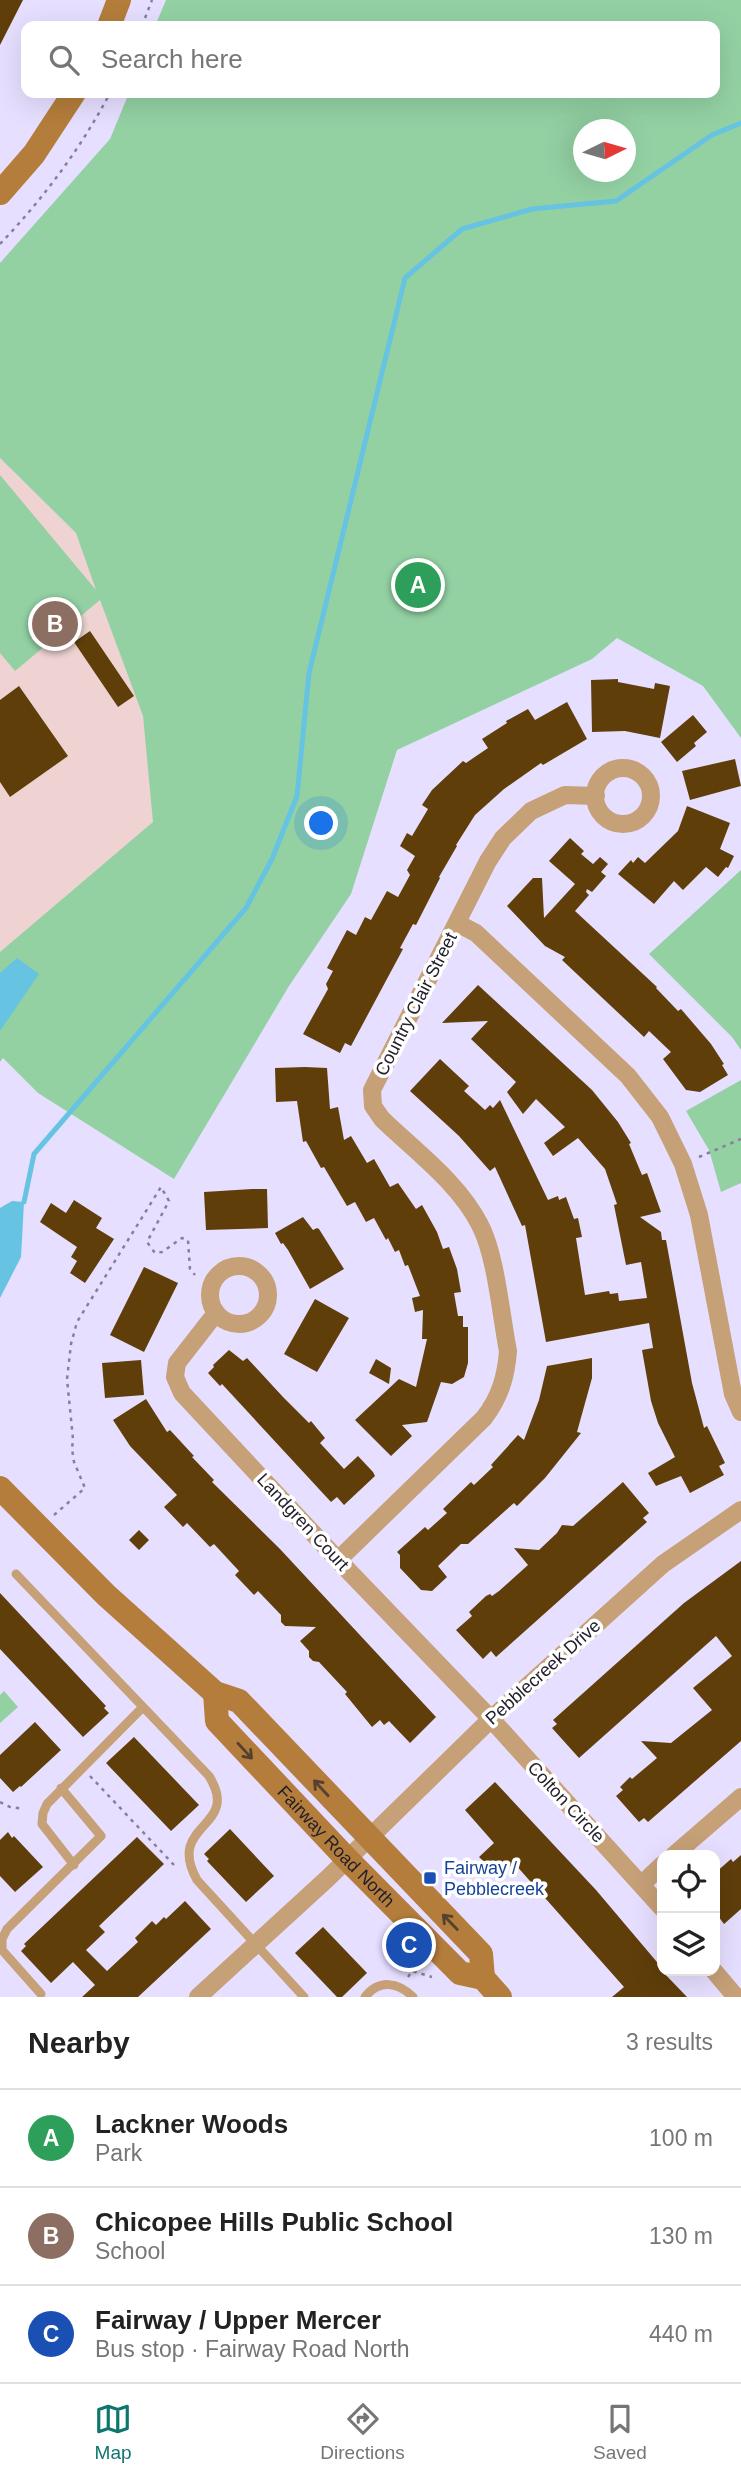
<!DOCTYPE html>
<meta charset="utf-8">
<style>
body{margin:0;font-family:Arial,sans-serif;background:#f2f2f2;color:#222}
.controls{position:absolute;right:21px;bottom:21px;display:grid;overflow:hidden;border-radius:14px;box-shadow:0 7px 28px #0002}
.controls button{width:63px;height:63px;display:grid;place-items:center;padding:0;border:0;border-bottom:2px solid #e0e0e0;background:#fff;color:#222;font:35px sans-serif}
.compass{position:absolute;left:573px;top:119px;width:63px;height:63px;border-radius:50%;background:#fff;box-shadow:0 7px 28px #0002;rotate:85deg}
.you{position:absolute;left:322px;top:824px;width:24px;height:24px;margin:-18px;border:5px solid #fff;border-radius:50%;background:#1a73e8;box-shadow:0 0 0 10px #1a73e833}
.badge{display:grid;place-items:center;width:46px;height:46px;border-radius:50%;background:#0f766e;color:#fff;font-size:23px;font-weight:700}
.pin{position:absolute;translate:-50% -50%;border:4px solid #fff;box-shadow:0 2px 7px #0006}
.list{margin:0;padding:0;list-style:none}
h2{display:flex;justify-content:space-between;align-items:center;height:91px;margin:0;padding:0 28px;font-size:30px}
h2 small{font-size:23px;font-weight:400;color:#767676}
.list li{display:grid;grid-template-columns:46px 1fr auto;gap:21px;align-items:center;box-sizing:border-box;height:98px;padding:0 28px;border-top:2px solid #e0e0e0}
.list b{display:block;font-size:26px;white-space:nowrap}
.list p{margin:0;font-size:23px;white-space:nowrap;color:#767676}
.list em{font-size:23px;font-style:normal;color:#767676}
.icon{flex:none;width:38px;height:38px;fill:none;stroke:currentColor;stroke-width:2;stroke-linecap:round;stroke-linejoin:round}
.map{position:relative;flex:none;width:741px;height:1997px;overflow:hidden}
.search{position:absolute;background:#fff;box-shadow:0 7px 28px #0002;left:21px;right:21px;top:21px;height:77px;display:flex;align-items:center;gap:18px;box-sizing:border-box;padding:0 24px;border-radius:14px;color:#767676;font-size:26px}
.sheet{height:385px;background:#fff}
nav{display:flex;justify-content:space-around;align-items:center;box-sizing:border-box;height:98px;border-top:2px solid #e0e0e0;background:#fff;font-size:19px;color:#767676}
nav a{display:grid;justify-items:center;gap:4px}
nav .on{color:#0f766e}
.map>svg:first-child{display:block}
.education{fill:#eed3d2}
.green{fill:#93d1a3;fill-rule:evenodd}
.water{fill:#66c3e1}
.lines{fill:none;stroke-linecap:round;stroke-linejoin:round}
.stream{stroke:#66c3e1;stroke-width:5}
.building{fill:#5f3e0a}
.path{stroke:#868197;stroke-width:2.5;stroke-dasharray:3.5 5;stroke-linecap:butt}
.service{stroke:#c6a077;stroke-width:9}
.minor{stroke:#c6a077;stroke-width:18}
.secondary{stroke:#b47d3b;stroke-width:24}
.oneway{stroke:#564131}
.transit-dot{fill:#1a4fb4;stroke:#fff;stroke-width:2.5}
.labels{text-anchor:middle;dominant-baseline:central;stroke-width:7;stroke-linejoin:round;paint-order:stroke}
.street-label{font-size:18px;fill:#23202b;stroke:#fff}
.transit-label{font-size:18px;fill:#164399;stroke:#fff;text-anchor:start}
</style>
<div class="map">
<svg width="741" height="1997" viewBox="0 0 741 1997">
<rect width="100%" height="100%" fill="#e7dfff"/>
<!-- education -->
<path class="education" d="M0,458L76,533L143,716L154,822L0,952Z"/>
<!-- green -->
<path class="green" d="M166,0H741V738L703,686L617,638L592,659L397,750L351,894L289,986L174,1179L38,1093L3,1058L0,1062V952L153,822L143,716L100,600L15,671L0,653V475L96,590L76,533L0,458V263L110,139L129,93H715V26H155ZM584,130H626V172H584Z
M741,870V1050L732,1037L649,954Z
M741,1080V1183L721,1192L709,1150L686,1111Z
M4,1691L18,1707L0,1723V1695Z"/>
<!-- water -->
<path class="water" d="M17,958L39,974L0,1031V973Z
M12,1201L24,1202L21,1257L0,1298V1208Z"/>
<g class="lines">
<!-- stream -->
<path class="stream" d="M24,1202L34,1154L246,908L272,859L297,796L309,673L405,278L462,229L532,209L616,201L712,135L741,123"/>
</g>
<!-- building -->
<path class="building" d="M0,0H23L0,45Z
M90,631L134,696L118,707L74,642Z
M618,679V682L654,689L655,683L670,686L660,738L625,731L592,732L591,680Z
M19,686L68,756L10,797L0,782V700Z
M567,702L587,739L543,765L541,763L504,789L475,815L456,845L457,846L439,877L440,878L416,925L413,924L400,948L403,949L351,1046L345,1043L340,1053L303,1034L328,989L326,984L333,971L327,968L347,930L356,935L365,917L371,920L387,891L398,897L410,875L407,870L415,856L400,846L407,833L412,836L428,809L422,805L432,790L463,761L466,763L488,748L482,739L507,723L506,721L528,709L535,720Z
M693,715L707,732L694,743L696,746L677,762L661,742Z
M735,759L741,786L690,800L682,771Z
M687,806L730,823L720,849L734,856L728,868L726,867L718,877L706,867L683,890L674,881L654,904L618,874L631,860L633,863L638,857L645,863L678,831Z
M570,838L584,851L581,854L593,864L600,857L608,864L601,872L606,876L592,892L587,889L586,892L589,895L575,911L657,987L656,988L678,1011L681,1009L711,1044L724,1064L722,1065L728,1075L700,1092L686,1090L663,1059L671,1052L649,1031L644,1037L562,960L565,957L545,946L507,906L533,878H542L544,918L575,884L549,861Z
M478,985L592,1090L618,1122L631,1143L629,1144L642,1175L647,1173L661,1212L640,1217L661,1232L662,1240H666L692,1383L704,1428L707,1426L725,1463L719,1466L724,1475L690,1493L681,1476L656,1486L648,1473L675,1457L658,1423L651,1401L642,1350L653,1348L649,1323L546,1342L525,1225L522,1226L495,1167L490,1171L459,1136L410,1091L440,1059L469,1086L464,1091L485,1110L490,1105L493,1108L500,1100L548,1200L558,1196L559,1200L566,1197L574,1219L578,1218L582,1237L576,1238L585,1295L609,1291L610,1294L618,1293L619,1301L647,1298L641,1262L626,1265L614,1205L617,1204L605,1169L578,1138L553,1156L544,1143L565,1127L536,1099L523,1114L507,1092L516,1082L471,1039L488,1021L442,1023Z
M305,1067L327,1068L330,1109L338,1107L344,1140L351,1136L367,1163L374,1159L390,1187L398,1183L416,1209L422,1205L437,1232L443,1249L449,1247L457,1269L461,1292L454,1293L458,1316H463V1327H468V1363L464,1377L452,1384L441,1382L427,1422L402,1425L412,1436L391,1456L355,1420L399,1379L416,1387L427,1339H422L423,1310L415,1312L412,1298L420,1296L408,1265L405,1266L399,1250L395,1252L388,1238L386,1240L374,1218L366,1222L355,1202L347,1206L324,1167L321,1168L306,1141L303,1142L297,1101L276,1102L275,1068Z
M252,1189H267L268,1228L206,1230L204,1192Z
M74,1200L102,1218L96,1228L114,1239L85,1283L70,1273L77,1261L71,1257L77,1247L40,1222L51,1203L66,1213Z
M303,1217L313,1230L317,1228L319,1229L344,1269L310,1289L288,1250L283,1243L281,1244L275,1233Z
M144,1267L178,1283L144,1352L110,1335Z
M315,1299L349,1318L317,1372L284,1354Z
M229,1350L243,1361L247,1358L283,1397L309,1423L311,1421L325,1438L320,1443L344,1469L358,1456L373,1472L375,1476L344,1505L337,1497L331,1502L222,1384L220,1386L208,1373L214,1367L213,1365Z
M592,1358V1378L577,1432L581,1433L545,1478L517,1506L514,1503L468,1544H461L438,1566L447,1577L432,1591L421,1590L400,1568V1555L397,1552L425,1527L428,1530L447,1513L443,1509L471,1482L474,1485L493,1467L491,1465L518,1435L524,1440L539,1400L547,1366Z
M376,1359L391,1368L389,1384L369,1373Z
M141,1360L144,1395L105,1398L102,1363Z
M146,1399L167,1432L170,1430L194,1456L192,1457L214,1480L212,1482L280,1549L436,1717L410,1743L389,1721L384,1725L380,1720L372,1727L345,1694L347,1692L319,1662L313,1661L309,1657V1651L300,1641L316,1627L285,1626L281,1622V1615L258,1591L254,1595L235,1575L239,1571L214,1544L210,1547L187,1523L183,1527L164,1507L177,1495L130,1446L113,1420Z
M623,1482L649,1513L643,1518L647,1522L496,1657L491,1651L483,1659L456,1630L472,1616L469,1612L486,1596L490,1594L492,1596L499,1591L528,1565L514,1548L539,1550L557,1533L562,1525L573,1526Z
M139,1530L149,1540L139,1550L129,1540Z
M741,1561V1741L648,1822L644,1818L639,1822L616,1796L623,1790L620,1787L630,1777L632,1779L657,1758L641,1741L671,1743L712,1710L693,1688L732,1656L716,1636L579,1758L552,1728L557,1724L553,1720L684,1603Z
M0,1593L106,1706L104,1708L109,1713L83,1737L0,1649Z
M35,1722L61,1750L21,1787L20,1786L13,1792L0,1778V1755Z
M134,1737L199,1805L171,1831L106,1763Z
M495,1782L596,1890L662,1968V1971L687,1997H612L624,1987L514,1863L499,1876L479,1857L494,1843L465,1810Z
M230,1829L274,1876L246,1902L207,1861L209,1859L204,1854Z
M8,1832L12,1838L14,1836L43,1867L15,1892L0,1876V1840Z
M137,1837L164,1864L99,1926L105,1932L86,1950L107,1971L138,1942L135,1938L152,1921L156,1925L164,1917L166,1919L185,1901L211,1929L138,1997H82L95,1985L73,1962L51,1983L21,1951L26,1946L24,1944Z
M741,1855V1909L724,1924L715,1912V1873L731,1859L733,1862Z
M323,1927L367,1973L342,1997H337L295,1953Z"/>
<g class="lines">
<!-- path -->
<path class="path" d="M142,26L152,0
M0,244C43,199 81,148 110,93
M699,1157L741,1139
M54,1515L85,1488L74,1462L72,1449L73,1439L67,1379L71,1344L77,1322L161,1187L169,1201L147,1242L155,1253L162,1252L182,1238L188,1240L190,1269L195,1275
M90,1776L174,1865
M0,1802L10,1807L24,1809
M408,1977L412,1971L432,1977"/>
<!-- service -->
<path class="service" d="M16,1574L209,1776C242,1829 165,1822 197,1880L304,1997
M74,1865L42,1824L43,1813L47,1804L143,1707
M41,1994L2,1950V1939L7,1929L101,1836L61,1788
M365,1997C379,1979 398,1982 413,1997"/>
<!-- minor -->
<path class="minor" d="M595 796a28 28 0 1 1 56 0a28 28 0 1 1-56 0Z
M457,923L476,933L628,1076L660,1117L683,1164L699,1215L733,1394L741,1412
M210 1295a29 29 0 1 1 58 0a29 29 0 1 1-58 0Z
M216,1313L177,1363L175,1377L182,1393L338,1560L491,1719L662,1908
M338,1560L484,1418C500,1397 506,1377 508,1351C501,1316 496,1255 480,1225C459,1183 415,1151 382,1119L373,1106L372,1090L488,861L503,838L531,811L565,795L596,796
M674,1855L741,1797
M642,1884L662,1865
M714,1971L736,1997
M198,1997L328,1878L491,1719L663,1564L741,1510"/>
<!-- secondary -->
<g class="secondary">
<path d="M109,26L119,0"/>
<path d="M0,193L34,154L74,93"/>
<path d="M0,1488L106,1595L215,1693L239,1701L481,1954L483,1978"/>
<path id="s1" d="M215,1693L217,1721L347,1859L460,1973L483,1978L500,1997"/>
</g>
</g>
<!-- one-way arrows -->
<defs><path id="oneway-shaft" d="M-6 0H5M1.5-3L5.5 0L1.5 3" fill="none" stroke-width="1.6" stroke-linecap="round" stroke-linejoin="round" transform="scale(1.75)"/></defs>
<g class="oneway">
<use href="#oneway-shaft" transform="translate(245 1751) rotate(47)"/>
<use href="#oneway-shaft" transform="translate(321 1788) rotate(-133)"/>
<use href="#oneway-shaft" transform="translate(450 1922) rotate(-134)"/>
</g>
<!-- markers -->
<rect class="transit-dot" x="423" y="1871" width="14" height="14" rx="3.5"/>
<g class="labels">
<!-- street labels -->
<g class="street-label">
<text transform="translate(416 1004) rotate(-63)">Country Clair Street</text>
<text transform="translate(303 1522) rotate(47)">Landgren Court</text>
<text transform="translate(543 1672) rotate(-42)">Pebblecreek Drive</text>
<text transform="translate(566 1802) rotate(47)">Colton Circle</text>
<text stroke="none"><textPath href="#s1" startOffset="201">Fairway Road North</textPath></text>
</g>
<!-- transit labels -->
<g class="transit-label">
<text x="444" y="1868">Fairway /<tspan x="444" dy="21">Pebblecreek</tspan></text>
</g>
</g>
</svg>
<div class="controls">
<button><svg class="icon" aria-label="locate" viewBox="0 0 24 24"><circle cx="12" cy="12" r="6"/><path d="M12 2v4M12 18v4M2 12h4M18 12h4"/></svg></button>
<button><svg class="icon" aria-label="layers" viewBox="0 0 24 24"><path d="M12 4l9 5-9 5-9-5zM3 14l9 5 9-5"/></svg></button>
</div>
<svg class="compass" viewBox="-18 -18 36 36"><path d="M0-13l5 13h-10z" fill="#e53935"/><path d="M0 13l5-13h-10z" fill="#767676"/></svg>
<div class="you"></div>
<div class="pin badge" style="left:418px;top:585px;background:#2e9e5b">A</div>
<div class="pin badge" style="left:55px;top:624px;background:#8d6e63">B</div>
<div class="pin badge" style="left:409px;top:1945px;background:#1a4fb4">C</div>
<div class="search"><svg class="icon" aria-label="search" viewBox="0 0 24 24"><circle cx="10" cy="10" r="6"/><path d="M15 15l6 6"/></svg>Search here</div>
</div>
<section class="sheet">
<h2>Nearby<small>3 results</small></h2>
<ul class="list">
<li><span class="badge" style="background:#2e9e5b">A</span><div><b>Lackner Woods</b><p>Park</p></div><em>100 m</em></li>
<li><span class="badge" style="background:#8d6e63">B</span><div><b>Chicopee Hills Public School</b><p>School</p></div><em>130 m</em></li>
<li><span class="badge" style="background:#1a4fb4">C</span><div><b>Fairway / Upper Mercer</b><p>Bus stop · Fairway Road North</p></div><em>440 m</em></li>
</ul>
</section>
<nav>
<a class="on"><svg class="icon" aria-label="map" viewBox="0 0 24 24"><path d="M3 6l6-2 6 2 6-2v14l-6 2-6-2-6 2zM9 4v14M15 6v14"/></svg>Map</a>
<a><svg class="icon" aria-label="directions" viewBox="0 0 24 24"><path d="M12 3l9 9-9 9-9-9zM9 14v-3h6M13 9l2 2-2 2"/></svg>Directions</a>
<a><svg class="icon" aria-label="saved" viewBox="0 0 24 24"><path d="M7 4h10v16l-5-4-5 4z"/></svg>Saved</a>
</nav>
